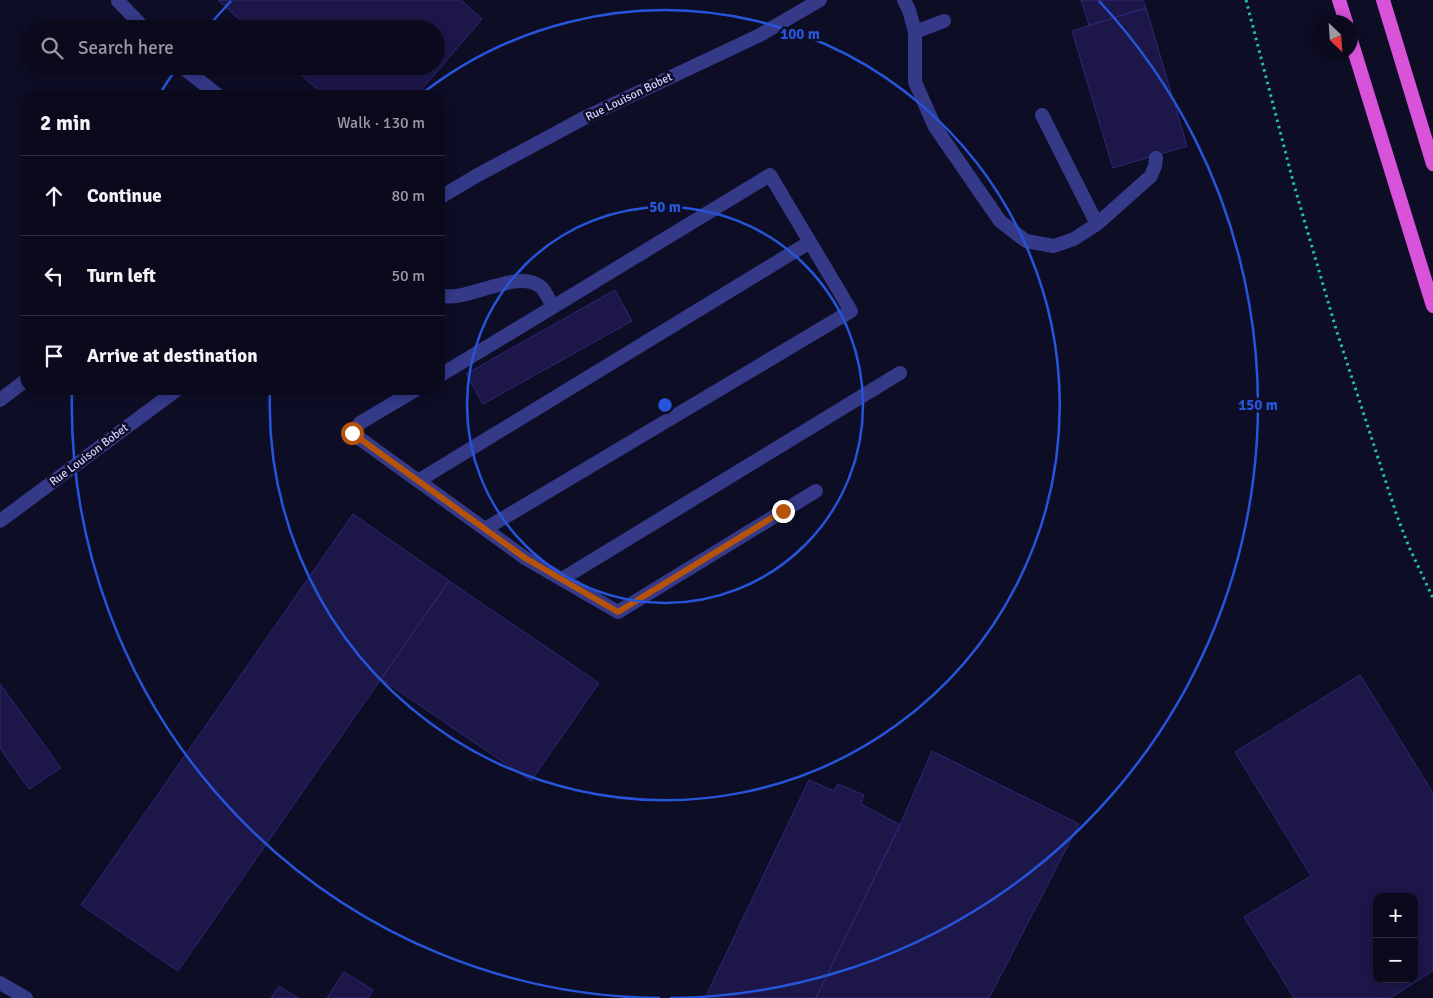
<!DOCTYPE html>
<meta charset="utf-8">
<style>
body{margin:0;font-family:Signika,sans-serif;background:#131325;color:#f1f3f6}
.controls{position:absolute;right:15px;bottom:15px;display:grid;overflow:hidden;border-radius:10px;box-shadow:0 2px 8px #0003}
.controls button{width:45px;height:45px;display:grid;place-items:center;padding:0;border:0;border-bottom:1px solid #2a2b3b;background:#0a0a1c;color:#f1f3f6;font:25px sans-serif}
.compass{position:absolute;left:1313px;top:15px;width:45px;height:45px;border-radius:50%;background:#0a0a1c;box-shadow:0 2px 8px #0003;rotate:155deg}
.stop{position:absolute;width:15px;height:15px;margin:-11px;border:4px solid #b45309;border-radius:50%;background:#fff}
.stop.end{background:#b45309;border-color:#fff;box-shadow:0 1px 5px #0008}
.list{margin:0;padding:0;list-style:none}
h2{display:flex;justify-content:space-between;align-items:center;height:65px;margin:0;padding:0 20px;font-size:21px}
h2 small{font-size:16px;font-weight:400;color:#999aa3}
.list li{display:grid;grid-template-columns:32px 1fr auto;gap:15px;align-items:center;box-sizing:border-box;height:80px;padding:0 20px;border-top:1px solid #2a2b3b}
.list b{display:block;font-size:19px;white-space:nowrap}
.list em{font-size:16px;font-style:normal;color:#999aa3}
.icon{flex:none;width:28px;height:28px;fill:none;stroke:currentColor;stroke-width:2;stroke-linecap:round;stroke-linejoin:round}
.map{position:relative;flex:none;width:1433px;height:998px;overflow:hidden}
.search{position:absolute;background:#0a0a1c;box-shadow:0 2px 8px #0003;left:20px;top:20px;width:425px;height:55px;display:flex;align-items:center;gap:12px;box-sizing:border-box;padding:0 18px;border-radius:28px;color:#999aa3;font-size:19px}
.panel{position:absolute;background:#0a0a1c;box-shadow:0 2px 8px #0003;left:20px;top:90px;width:425px;height:305px;border-radius:20px}
.map>svg:first-child{display:block}
.building{fill:#1c1748;stroke:#2f2776;fill-rule:evenodd}
.lines{fill:none;stroke-linecap:round;stroke-linejoin:round}
.path{stroke:#25bfa6;stroke-width:3;stroke-dasharray:2.5 4;stroke-linecap:butt}
.service{stroke:#343988;stroke-width:14}
.tertiary{stroke:#343988;stroke-width:14}
.trunk{stroke:#d852da;stroke-width:14}
.route{stroke:#b45309;stroke-width:6}
.ring{fill:none;stroke:#2655da;stroke-width:2.5}
.labels{text-anchor:middle;dominant-baseline:central;stroke-width:5;stroke-linejoin:round;paint-order:stroke}
.street-label{font-size:12px;fill:#d2d1ff;stroke:#0e0d26}
.centre{fill:#2655da;stroke:#0e0d26;stroke-width:2.5}
.ring-label{font-size:15px;text-anchor:middle;font-weight:bold;fill:#2655da;stroke:#0e0d26;stroke-width:5;stroke-linejoin:round;paint-order:stroke}
</style>
<div class="map">
<svg width="1433" height="998" viewBox="0 0 1433 998">
<rect width="100%" height="100%" fill="#0e0d26"/>
<!-- building -->
<path class="building" d="M218,0H461L482,19L416,96H325L291,66H436V29H250Z
M1081,0H1143L1146,8L1089,25Z
M1146,8L1187,146L1113,168L1072,31Z
M615,290L632,321L483,404L466,374Z
M353,514L449,581L178,971L81,905Z
M449,581L599,683L531,781L381,679Z
M1360,675L1433,793V971L1390,998H1294L1244,917L1311,876L1235,752ZM1377,897H1414V979H1377Z
M0,684L61,768L29,789L0,748Z
M932,751L1079,824L989,998H816L900,825Z
M809,780L834,791L838,784L864,795L861,804L900,825L816,998H705Z
M344,972L373,990L368,998H327Z
M279,986L298,998H271Z"/>
<g class="lines">
<!-- path -->
<path class="path" d="M1246,0L1294,185L1336,329L1397,516L1409,547L1433,598"/>
<!-- service -->
<path class="service" d="M119,0L118,1L145,29
M904,0L909,10L915,32V82L935,127L1000,221L1026,241L1054,246L1074,239L1097,224L1151,176L1155,166L1156,158
M915,32L944,21
M181,66L219,96
M1042,115L1097,224
M439,295C466,304 518,267 541,287C546,292 550,301 553,307L439,376
M417,389L360,423L352,433L525,558L618,612L816,491
M0,400L26,380
M418,481L810,242
M485,529L851,311L770,175L553,307
M562,579L900,373"/>
<!-- tertiary -->
<path class="tertiary" d="M439,198L476,176L586,117L760,35L820,0
M0,521L178,389
M0,983L26,998"/>
<!-- trunk -->
<path class="trunk" d="M1339,0L1346,22
M1383,0L1433,164
M1350,37L1433,306"/>
</g>
<g class="lines">
<!-- route -->
<path class="route" d="M352,433L525,558L618,612L783,511"/>
</g>
<!-- distance rings -->
<g class="ring">
<circle cx="665" cy="405" r="198"/>
<path d="M419 96A395 395 0 1 1 270 391"/>
<path d="M660 998A593 593 0 0 1 72 389M159 95A593 593 0 0 1 176 69M207 28A593 593 0 0 1 231 1M1099 1A593 593 0 0 1 670 998"/>
</g>
<g class="labels">
<!-- street labels -->
<g class="street-label">
<text transform="translate(629 97) rotate(-26)">Rue Louison Bobet</text>
<text transform="translate(89 455) rotate(-37)">Rue Louison Bobet</text>
</g>
</g>
<circle cx="665" cy="405" r="8" class="centre"/>
<g class="ring-label">
<text x="800" y="39">100 m</text>
<text x="665" y="212">50 m</text>
<text x="1258" y="410">150 m</text>
</g>
</svg>
<div class="controls">
<button>+</button>
<button>−</button>
</div>
<svg class="compass" viewBox="-18 -18 36 36"><path d="M0-13l5 13h-10z" fill="#e53935"/><path d="M0 13l5-13h-10z" fill="#999aa3"/></svg>
<div class="stop" style="left:352px;top:433px"></div>
<div class="stop end" style="left:783px;top:511px"></div>
<div class="search"><svg class="icon" aria-label="search" viewBox="0 0 24 24"><circle cx="10" cy="10" r="6"/><path d="M15 15l6 6"/></svg>Search here</div>
<section class="panel">
<h2>2 min<small>Walk · 130 m</small></h2>
<ul class="list">
<li><svg class="icon" aria-label="ahead" viewBox="0 0 24 24"><path d="M12 20V5M6 11l6-6 6 6"/></svg><div><b>Continue</b></div><em>80 m</em></li>
<li><svg class="icon" aria-label="left" viewBox="0 0 24 24"><path d="M17 20v-9H6M10 6l-5 5 5 5"/></svg><div><b>Turn left</b></div><em>50 m</em></li>
<li><svg class="icon" aria-label="arrive" viewBox="0 0 24 24"><path d="M6 21V4h12l-3 4 3 4H6"/></svg><div><b>Arrive at destination</b></div></li>
</ul>
</section>
</div>
